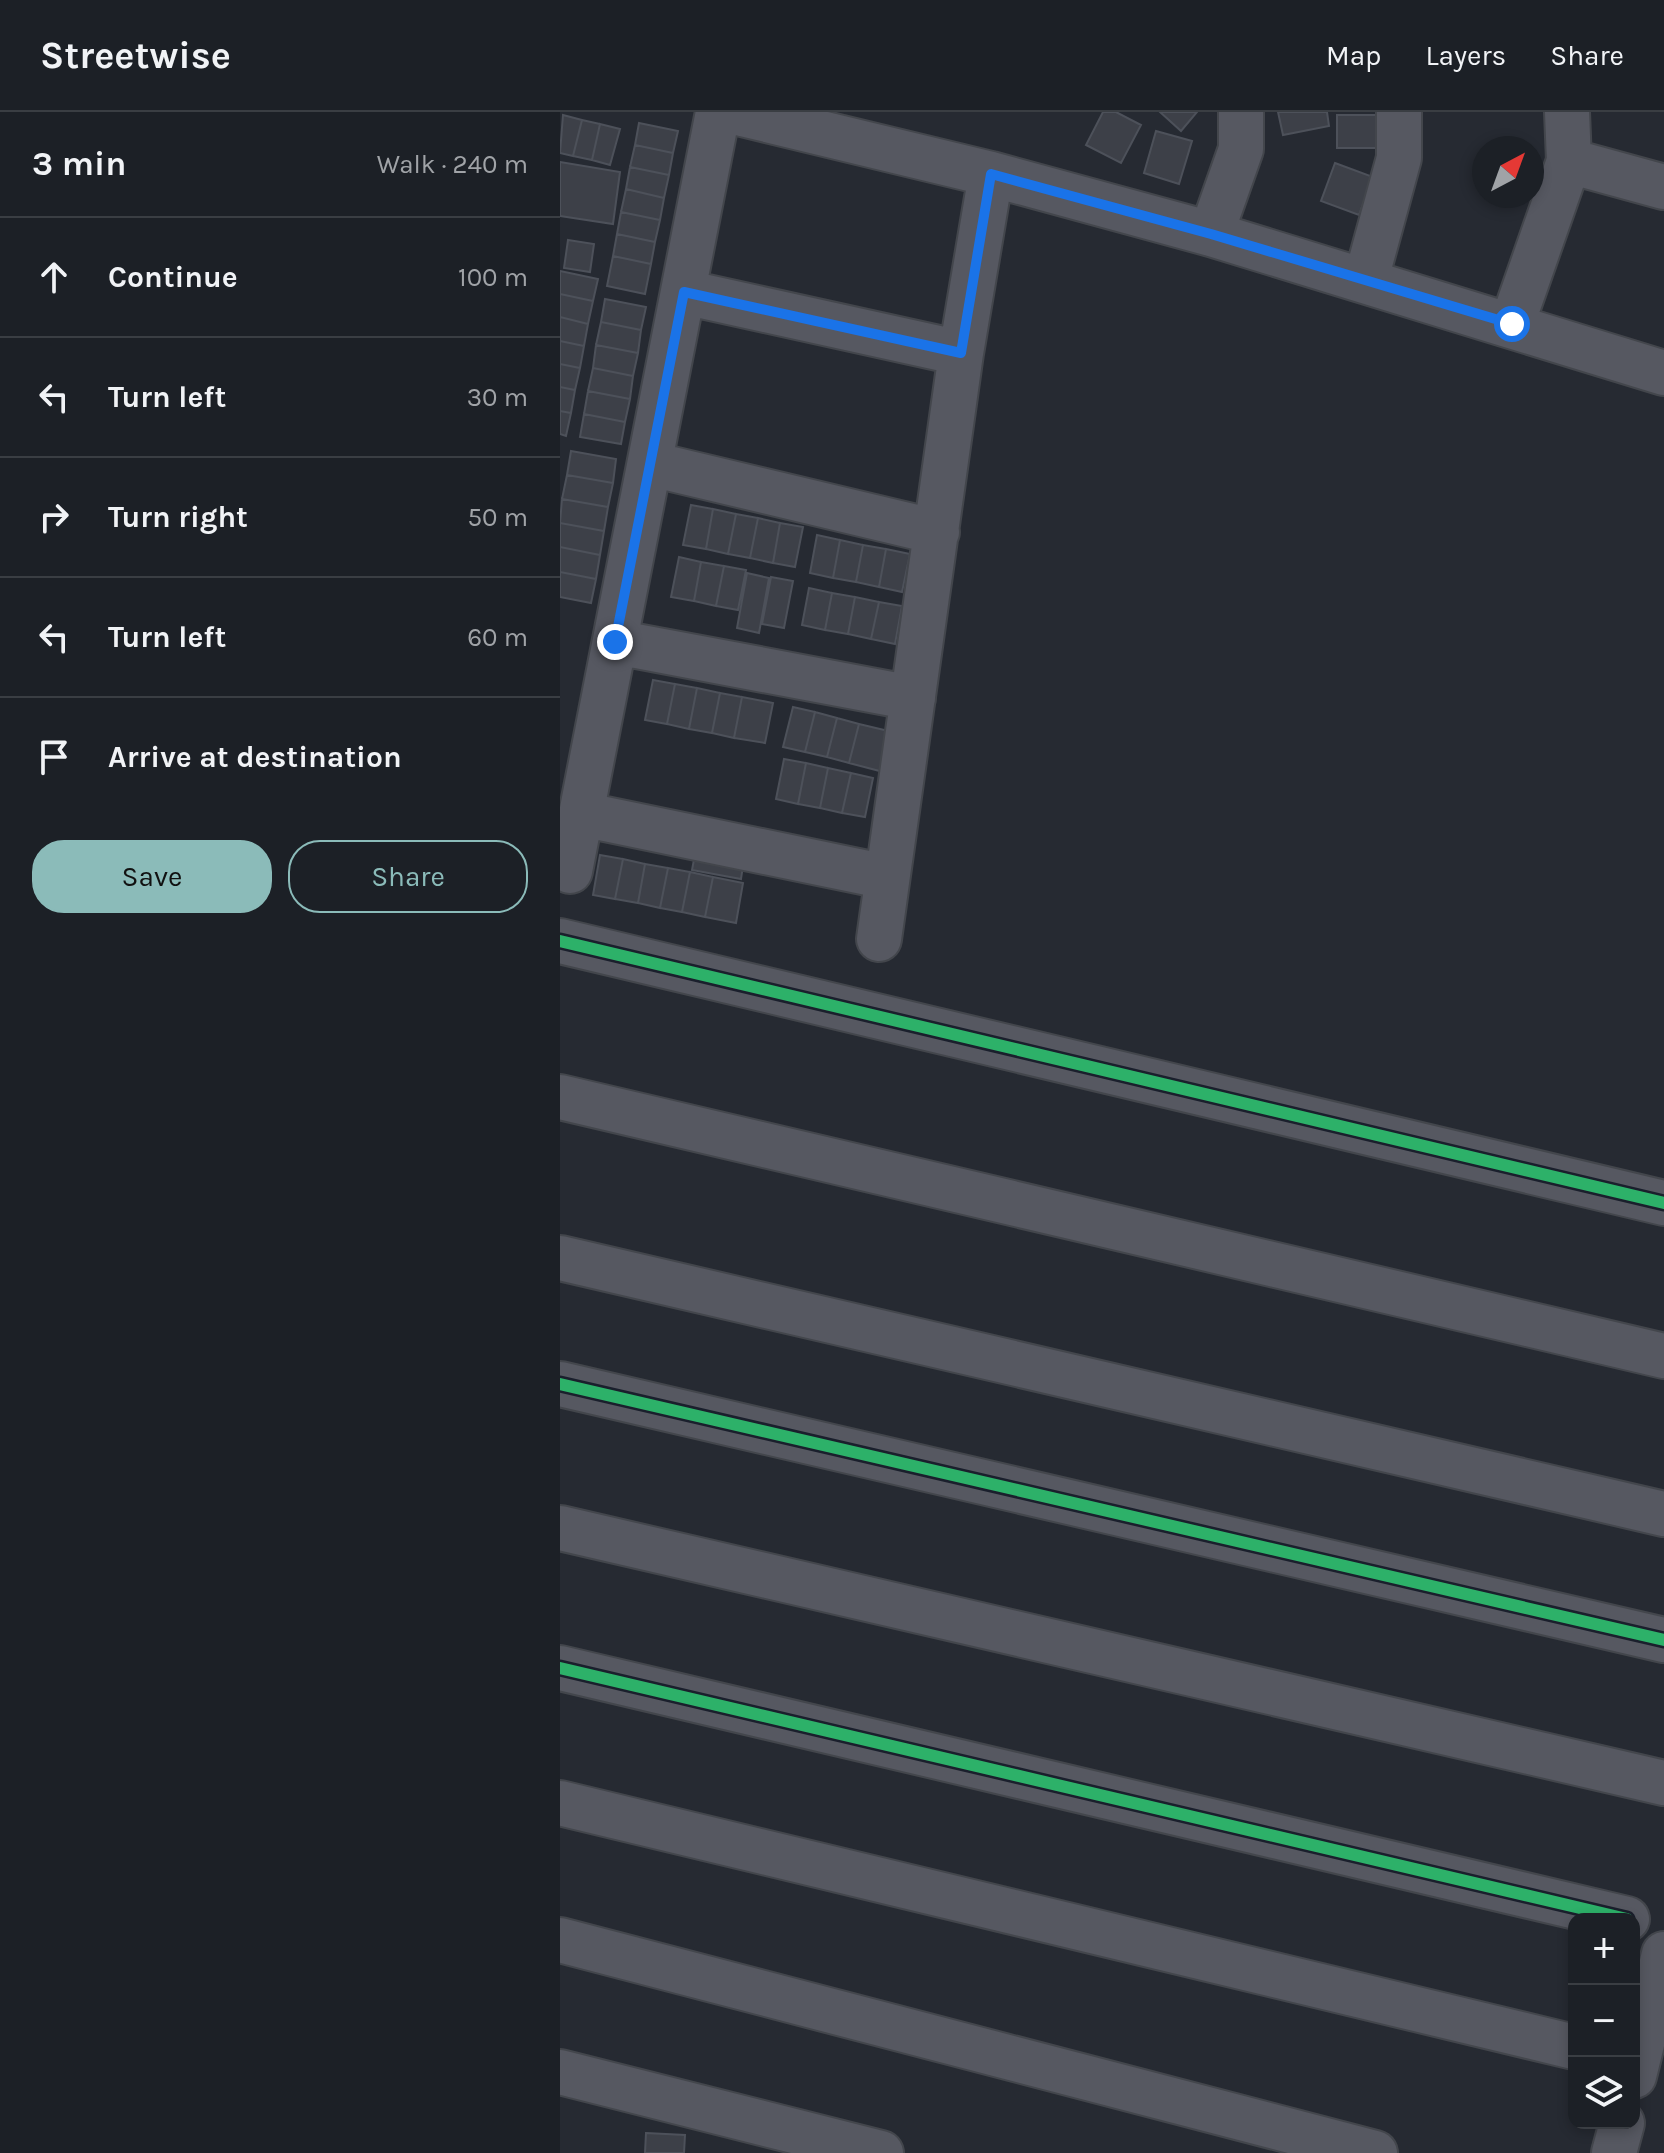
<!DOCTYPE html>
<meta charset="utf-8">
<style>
body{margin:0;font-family:Karla,sans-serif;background:#292d32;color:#f1f3f6}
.controls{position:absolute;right:24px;bottom:24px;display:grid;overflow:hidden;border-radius:16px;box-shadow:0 4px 12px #0003}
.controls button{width:72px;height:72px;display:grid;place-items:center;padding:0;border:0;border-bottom:2px solid #3a3e43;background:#1c2026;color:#f1f3f6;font:40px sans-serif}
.compass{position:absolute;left:912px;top:24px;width:72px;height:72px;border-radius:50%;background:#1c2026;box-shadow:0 4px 12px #0003;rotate:41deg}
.stop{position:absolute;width:24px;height:24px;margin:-18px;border:6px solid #1a73e8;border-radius:50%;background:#fff}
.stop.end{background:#1a73e8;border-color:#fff;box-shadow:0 2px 8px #0008}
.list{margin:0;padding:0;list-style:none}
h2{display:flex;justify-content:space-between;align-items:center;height:104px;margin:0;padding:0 32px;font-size:34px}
h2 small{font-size:26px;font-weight:400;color:#a0a3a7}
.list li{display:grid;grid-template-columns:52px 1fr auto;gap:24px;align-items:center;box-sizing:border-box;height:120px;padding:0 32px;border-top:2px solid #3a3e43}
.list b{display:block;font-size:30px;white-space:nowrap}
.list em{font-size:26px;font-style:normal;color:#a0a3a7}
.actions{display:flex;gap:16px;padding:24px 32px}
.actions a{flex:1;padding:18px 0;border:2px solid #8bbbb9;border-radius:32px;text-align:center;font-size:28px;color:#8bbbb9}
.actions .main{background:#8bbbb9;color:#111}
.icon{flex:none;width:44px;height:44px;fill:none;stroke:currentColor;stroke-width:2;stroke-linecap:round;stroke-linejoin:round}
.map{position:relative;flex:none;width:1104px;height:2041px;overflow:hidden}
header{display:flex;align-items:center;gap:48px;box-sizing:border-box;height:112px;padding:0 40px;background:#1c2026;border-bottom:2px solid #3a3e43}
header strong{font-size:38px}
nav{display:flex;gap:44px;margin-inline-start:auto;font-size:28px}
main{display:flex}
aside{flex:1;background:#1c2026}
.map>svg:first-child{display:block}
.building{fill:#3d4048;stroke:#4d515a;stroke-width:2}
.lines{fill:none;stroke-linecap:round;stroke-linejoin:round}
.minor-casing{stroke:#43464c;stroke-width:48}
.minor{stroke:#565861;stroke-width:44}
.cycleway-casing{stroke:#1a1f2c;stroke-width:17}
.cycleway{stroke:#2db169;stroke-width:12}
.route{stroke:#1a73e8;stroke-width:10}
</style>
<header>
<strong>Streetwise</strong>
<nav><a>Map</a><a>Layers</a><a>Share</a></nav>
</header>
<main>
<aside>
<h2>3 min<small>Walk · 240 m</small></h2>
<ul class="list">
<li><svg class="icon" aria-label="ahead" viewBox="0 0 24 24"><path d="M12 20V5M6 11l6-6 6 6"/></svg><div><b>Continue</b></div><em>100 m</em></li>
<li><svg class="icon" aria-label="left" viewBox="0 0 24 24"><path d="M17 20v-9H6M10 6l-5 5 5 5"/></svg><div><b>Turn left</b></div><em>30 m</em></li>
<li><svg class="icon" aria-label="right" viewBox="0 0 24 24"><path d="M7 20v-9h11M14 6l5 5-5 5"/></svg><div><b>Turn right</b></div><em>50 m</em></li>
<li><svg class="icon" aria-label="left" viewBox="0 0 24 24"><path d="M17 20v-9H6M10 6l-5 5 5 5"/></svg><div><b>Turn left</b></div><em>60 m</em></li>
<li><svg class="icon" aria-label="arrive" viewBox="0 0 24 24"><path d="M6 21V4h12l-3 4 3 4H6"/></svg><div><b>Arrive at destination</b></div></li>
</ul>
<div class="actions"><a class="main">Save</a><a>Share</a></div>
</aside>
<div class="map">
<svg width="1104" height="2041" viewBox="0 0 1104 2041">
<rect width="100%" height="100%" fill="#262a32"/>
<!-- building -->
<path class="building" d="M543,0H556L581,13L561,51L526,33Z
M600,0H637L621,19Z
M718,0H767L769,14L723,23Z
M3,3L22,8L13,44L0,41Z
M777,3H819V36H777Z
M22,8L40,12L32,48L13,44Z
M79,11L118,19L113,41L75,33Z
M40,12L60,17L50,53L32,48Z
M596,19L632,29L619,72L584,61Z
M75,33L113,41L109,63L70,55Z
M0,50L60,60L53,112L0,104Z
M775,51L813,65L799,103L761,89Z
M70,55L109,63L104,86L66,77Z
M66,77L104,86L100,108L61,100Z
M61,100L100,108L95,130L57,122Z
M57,122L95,130L91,152L53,144Z
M8,128L34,132L30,160L4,156Z
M53,144L91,152L85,182L47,174Z
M0,159L38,167L33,189L0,182Z
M0,182L33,189L28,212L0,205Z
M45,187L86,195L81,218L41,210Z
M0,205L28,212L24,234L0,229Z
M41,210L81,218L78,241L36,233Z
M0,229L24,234L20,256L0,252Z
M36,233L78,241L73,264L33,256Z
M0,252L20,256L15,278L0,275Z
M33,256L73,264L70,287L28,279Z
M0,275L15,278L11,301L0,299Z
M28,279L70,287L65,310L24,302Z
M0,299L11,301L6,324L0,322Z
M24,302L65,310L61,332L20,325Z
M11,339L56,347L53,371L7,363Z
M7,363L53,371L48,395L2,387Z
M2,387L48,395L44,419L0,411Z
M131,393L153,397L146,437L123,433Z
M153,397L176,402L168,442L146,437Z
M176,402L198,406L190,446L168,442Z
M198,406L220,411L213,451L190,446Z
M0,411L44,419L40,443L0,435Z
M220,411L243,415L235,455L213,451Z
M257,423L280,428L273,466L250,461Z
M280,428L303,433L296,470L273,466Z
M303,433L326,437L319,475L296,470Z
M0,435L40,443L36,467L0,460Z
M326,437L350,442L342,480L319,475Z
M119,445L141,450L134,489L111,485Z
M141,450L164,454L156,494L134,489Z
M164,454L186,458L178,498L156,494Z
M0,460L36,467L31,491L0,485Z
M187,461L209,466L199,521L177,516Z
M211,465L233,469L224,516L202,512Z
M249,476L272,481L265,518L242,513Z
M272,481L295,485L288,522L265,518Z
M295,485L319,490L311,527L288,522Z
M319,490L342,494L335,532L311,527Z
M93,568L115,572L107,612L85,608Z
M115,572L137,576L129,617L107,612Z
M137,576L160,581L152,621L129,617Z
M160,581L182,585L174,626L152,621Z
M182,585L213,591L205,631L174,626Z
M233,595L255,600L245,640L223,635Z
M255,600L277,606L267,645L245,640Z
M277,606L299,612L289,651L267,645Z
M299,612L341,622L331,662L289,651Z
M224,647L246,651L238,692L216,687Z
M246,651L268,656L260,696L238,692Z
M268,656L291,661L282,701L260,696Z
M291,661L313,666L305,705L282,701Z
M136,737L184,747L181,767L132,758Z
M40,743L63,747L55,787L33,783Z
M63,747L85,752L78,791L55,787Z
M85,752L108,756L100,796L78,791Z
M108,756L130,760L122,800L100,796Z
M130,760L153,765L145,805L122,800Z
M153,765L183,771L176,811L145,805Z
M86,2021L125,2023L124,2041H85Z"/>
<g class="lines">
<!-- minor casing -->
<g class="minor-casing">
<path id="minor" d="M174,0L431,62L651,122L1104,261
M1009,49L1104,75
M651,122L681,37V0
M806,167L839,46V0
M124,180L401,241
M952,212L1009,49L1007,0
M91,352L377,420
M55,530L353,586
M21,702L327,765
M10,759L158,0
M319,827L401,241L431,62
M0,829L1104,1091
M0,985L1104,1244
M0,1146L1104,1402
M0,1272L1104,1528
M0,1416L1104,1671
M0,1556L1067,1807
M0,1691L1014,1935
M0,1828L815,2041
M0,1960L321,2041
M1074,1964L1104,1842
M1054,2041L1062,2011"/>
</g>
<!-- minor -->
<use href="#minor" class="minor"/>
<!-- cycleway casing -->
<g class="cycleway-casing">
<path id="cycleway" d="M0,829L1104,1091
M0,1272L1104,1528
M0,1556L1067,1807"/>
</g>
<!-- cycleway -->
<use href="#cycleway" class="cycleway"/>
</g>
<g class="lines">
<!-- route -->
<path class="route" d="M55,530L124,180L401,241L431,62L651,122L952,212"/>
</g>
</svg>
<div class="controls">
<button>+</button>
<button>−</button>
<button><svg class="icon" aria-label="layers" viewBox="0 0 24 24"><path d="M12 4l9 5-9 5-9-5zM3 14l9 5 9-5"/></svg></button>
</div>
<svg class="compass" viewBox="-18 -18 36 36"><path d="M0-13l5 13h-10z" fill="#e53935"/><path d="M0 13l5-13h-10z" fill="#a0a3a7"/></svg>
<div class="stop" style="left:952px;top:212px"></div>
<div class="stop end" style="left:55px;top:530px"></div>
</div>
</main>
